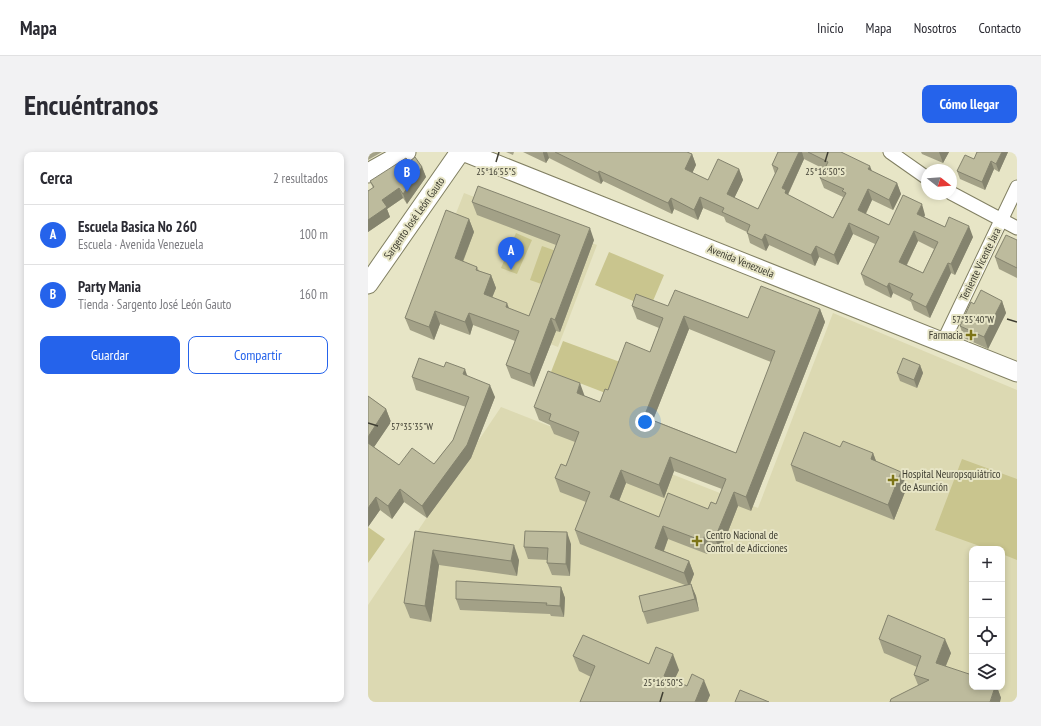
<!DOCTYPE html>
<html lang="es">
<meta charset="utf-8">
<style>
body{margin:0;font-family:"PT Sans Narrow",sans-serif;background:#f2f2f3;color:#2b2b33}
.controls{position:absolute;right:12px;bottom:12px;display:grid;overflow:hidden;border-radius:8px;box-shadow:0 2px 6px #0003}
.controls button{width:36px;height:36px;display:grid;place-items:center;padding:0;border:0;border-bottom:1px solid #e1e1e2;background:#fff;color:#2b2b33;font:20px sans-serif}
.compass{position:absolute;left:553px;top:12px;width:36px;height:36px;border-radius:50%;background:#fff;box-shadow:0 2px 6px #0003;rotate:107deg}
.you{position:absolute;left:277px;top:270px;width:14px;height:14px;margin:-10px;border:3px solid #fff;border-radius:50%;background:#1a73e8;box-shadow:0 0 0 6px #1a73e833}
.badge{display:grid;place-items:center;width:26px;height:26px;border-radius:50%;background:#2563eb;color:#fff;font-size:13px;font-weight:700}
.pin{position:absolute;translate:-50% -33px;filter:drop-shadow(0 1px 2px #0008)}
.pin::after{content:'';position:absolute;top:21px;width:14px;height:12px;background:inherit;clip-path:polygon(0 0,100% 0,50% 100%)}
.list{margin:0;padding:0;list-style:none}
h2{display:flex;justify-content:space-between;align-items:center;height:52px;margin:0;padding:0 16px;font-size:17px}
h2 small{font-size:13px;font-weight:400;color:#7c7c81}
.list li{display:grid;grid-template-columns:26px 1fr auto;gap:12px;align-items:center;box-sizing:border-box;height:60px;padding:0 16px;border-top:1px solid #e1e1e2}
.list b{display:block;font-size:15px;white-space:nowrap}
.list p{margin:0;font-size:13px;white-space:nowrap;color:#7c7c81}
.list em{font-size:13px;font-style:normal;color:#7c7c81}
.actions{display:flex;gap:8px;padding:12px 16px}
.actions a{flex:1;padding:9px 0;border:1px solid #2563eb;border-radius:8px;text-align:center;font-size:14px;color:#2563eb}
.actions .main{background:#2563eb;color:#fff}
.icon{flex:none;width:22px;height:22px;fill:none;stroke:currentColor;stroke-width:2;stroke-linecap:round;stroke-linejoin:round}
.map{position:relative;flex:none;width:649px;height:550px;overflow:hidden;border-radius:8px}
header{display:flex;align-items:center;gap:24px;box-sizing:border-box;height:56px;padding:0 20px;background:#fff;border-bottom:1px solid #e1e1e2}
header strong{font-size:19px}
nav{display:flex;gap:22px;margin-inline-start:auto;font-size:14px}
.intro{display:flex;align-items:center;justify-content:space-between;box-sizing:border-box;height:96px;padding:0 24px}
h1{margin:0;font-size:28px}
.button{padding:10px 18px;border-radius:8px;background:#2563eb;color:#fff;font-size:14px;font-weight:700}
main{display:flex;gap:24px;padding:0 24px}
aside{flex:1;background:#fff;border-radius:8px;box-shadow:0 2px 6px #0003}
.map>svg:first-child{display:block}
.built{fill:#dcd9b2;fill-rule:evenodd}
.green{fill:#c9c58e}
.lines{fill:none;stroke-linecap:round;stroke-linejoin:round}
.street-casing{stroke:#828063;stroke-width:15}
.secondary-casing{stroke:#828063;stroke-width:21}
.street{stroke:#fff;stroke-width:13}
.secondary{stroke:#fff;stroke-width:19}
.wall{fill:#a3a187;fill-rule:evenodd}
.shaded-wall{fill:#84836e}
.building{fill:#bdbb9d;stroke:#84836e;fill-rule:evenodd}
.ticks{fill:none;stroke:#3e3d31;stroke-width:1.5}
.poi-dot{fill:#7c7417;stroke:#e7e5c6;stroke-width:1.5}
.labels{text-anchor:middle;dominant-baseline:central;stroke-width:4;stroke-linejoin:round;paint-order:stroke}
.street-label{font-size:11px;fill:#3e3d31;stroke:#e7e5c6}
.poi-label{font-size:11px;fill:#3e3d31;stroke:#e7e5c6;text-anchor:start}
.ticks-label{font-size:10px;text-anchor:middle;fill:#3e3d31;stroke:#e7e5c6;stroke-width:4;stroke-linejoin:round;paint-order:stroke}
</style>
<header>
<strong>Mapa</strong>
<nav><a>Inicio</a><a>Mapa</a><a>Nosotros</a><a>Contacto</a></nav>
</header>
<div class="intro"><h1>Encuéntranos</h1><a class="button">Cómo llegar</a></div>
<main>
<aside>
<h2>Cerca<small>2 resultados</small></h2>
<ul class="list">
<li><span class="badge">A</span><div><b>Escuela Basica No 260</b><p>Escuela · Avenida Venezuela</p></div><em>100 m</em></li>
<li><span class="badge">B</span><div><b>Party Mania</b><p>Tienda · Sargento José León Gauto</p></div><em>160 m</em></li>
</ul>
<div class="actions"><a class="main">Guardar</a><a>Compartir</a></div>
</aside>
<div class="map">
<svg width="649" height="550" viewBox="0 0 649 550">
<rect width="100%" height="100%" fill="#e7e5c6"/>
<!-- built -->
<path class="built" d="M96,41L229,93L190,195L56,143Z
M465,161L649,238V550H0V453L133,255L390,356ZM604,397H634V535H604Z"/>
<!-- green -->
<path class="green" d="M148,81L164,88L149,122L133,116Z
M174,94L191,100L179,134L162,128Z
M241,100L296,123L282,156L227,133Z
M195,189L252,210L240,242L183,220Z
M594,307L649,327V408L634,402V397H620L567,378Z
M0,375L17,387L0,411Z"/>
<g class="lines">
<!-- street casing -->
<g class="street-casing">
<path id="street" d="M522,0L559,26
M583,41L649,76
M575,190L649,35"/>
</g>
<!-- secondary casing -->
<g class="secondary-casing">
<path id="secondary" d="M97,0L649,220
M0,21L38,0
M0,132L92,0"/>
</g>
<!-- street -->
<use href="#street" class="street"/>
<!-- secondary -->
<use href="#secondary" class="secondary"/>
</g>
<!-- wall -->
<path class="wall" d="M0,0H14L0,8Z
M138,0H146L145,3Z
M155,0H319L324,2L328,13L324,21L340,28L371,17L375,28L366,46L390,57L407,22L404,13L410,0H473L504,19L529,31L533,42L525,58L504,48L498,62L521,73L557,63L556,65L577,75L605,85L587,123L583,121L562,166L546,158L543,150L525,141L523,146L497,133L493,122L507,92L485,82L470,113L451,105L447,114L401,93L398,99L382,91L379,80L358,70L356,65L335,56L330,68L306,57L304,62L235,29L233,32L181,6L178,11ZM436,7L456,17L452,26L456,36L475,45L465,66L420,43ZM550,89L566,97L555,121L539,113Z
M553,0H581L575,11L554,2Z
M609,0H640L631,20L626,17L617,38L592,27L589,19L606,7Z
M41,10L54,15L58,25L39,52L35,46L19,57L22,65L0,80V39L5,36L2,29Z
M104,50L226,88L192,180L188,179L166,235L143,226L138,213L147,189L105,173L102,183L72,172L66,188L42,178L37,166L101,67L106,80L95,110L109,115L111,119L123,123L128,136L124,146L141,157L161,164L188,93L109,63Z
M649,88V126L631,117L627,105Z
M634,149L638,161L620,197L596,186L592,174L606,152Z
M264,154H300L380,166L452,157L457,170L383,359L370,354L352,400L342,396L339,402L300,387L296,399L321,409L326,422L322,432L328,444L331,459L279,472L275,460L317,433L212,392L207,378L218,350L192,340L187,326L198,314L207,290L186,282L182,273L171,268L166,255L217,244L232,250L240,238L282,200L291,176L269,167ZM321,177L403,210L368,301L285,268ZM306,319L354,337L348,352L340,357L291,365L251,349L258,331L296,346Z
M552,213L555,221L549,236L532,229L529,221Z
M99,224L127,245L103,306L59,366L36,350L24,367L12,358L0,375V244L18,257L23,270L6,295L31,313L66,312L85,288L98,255L48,238L44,225Z
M472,295L505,301L508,309L539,335L526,368L428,329L423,313Z
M47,379L151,408L149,424L71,413L63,470L42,466L36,451Z
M203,392L202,424L184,423L179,411L180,408L160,407L156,395Z
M193,435L197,446L196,465L183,464L182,462L92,458L88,447Z
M511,487L583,501L578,514L604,535H629L633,546L550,533L546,523L549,515L516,501Z
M205,504L281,512L311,518L306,528L342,543L339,550H212L223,525L211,519Z"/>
<!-- shaded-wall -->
<path class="shaded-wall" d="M175,0H179L181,6L178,11L175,1Z
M431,0H434L436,7L420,42L422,49L414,36Z
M571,0H581L575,11Z
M634,0H640L631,20L628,12Z
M324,2L328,13L321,28L317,17Z
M623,9L626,17L617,38L614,30Z
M502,14L506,24L500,17Z
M54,15L58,25L39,52L35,42Z
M371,17L375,28L363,53L359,42Z
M231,19L235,29L233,32L230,21Z
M529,31L533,42L525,58L521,48Z
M31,36L35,46L19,57L22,65L0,80V68L14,48Z
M500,37L504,48L494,69L490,58Z
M332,45L335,56L330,68L326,58Z
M303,46L306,57L304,62L300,51Z
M554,52L557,63L553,73L549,62Z
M101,67L106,80L91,119L87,106Z
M481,71L485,82L470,113L466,103Z
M601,74L605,85L587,123L583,112Z
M222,76L226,88L192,180L187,168Z
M546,79L550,89L535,120L531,110Z
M397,82L401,93L398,99L394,88Z
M448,94L451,105L447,114L443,103Z
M580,111L583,121L562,166L558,155Z
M123,123L128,136L120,155L116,142Z
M521,131L525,141L523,146L519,135Z
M634,149L638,161L620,197L616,185Z
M139,151L144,164L138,155Z
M452,157L457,170L383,359L378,345Z
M67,159L72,172L66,188L61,175Z
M101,161L105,173L102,183L97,170Z
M316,164L321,177L281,278L276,265Z
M183,166L188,179L166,235L162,222Z
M552,213L555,221L549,236L546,228Z
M97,217L101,229L95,222Z
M212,231L217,245L209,241Z
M122,233L127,245L103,306L59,366L54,354Z
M18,257L23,270L2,301L0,297V285Z
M505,301L511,317L503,307Z
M302,305L306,319L296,346L291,333Z
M253,318L258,331L247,359L242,345Z
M533,320L539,335L526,368L520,353Z
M32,337L36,350L24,367L20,354Z
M366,340L370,354L352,400L347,386Z
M8,345L12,358L0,375V356Z
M295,374L300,387L292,409L287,396Z
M199,380L203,392L202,424L198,412Z
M337,382L342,396L339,402L335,389Z
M146,393L151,408L149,424L143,409Z
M65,398L71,413L63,470L57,454Z
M321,409L326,422L321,435L316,421Z
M323,432L328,444L331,459L327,447Z
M193,435L197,446L196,465L192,454Z
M577,487L583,501L573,525L568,511Z
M305,502L311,518L301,539L296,524Z
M336,528L342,543L339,550H327Z
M627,535H629L633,546L632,550H622Z"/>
<!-- building -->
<path class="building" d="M187,0H319L324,2L317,17L340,28L350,7L371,17L359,42L390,57L410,16L404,13L410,0H431L414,36L418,38L417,41L465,66L478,41L474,39L476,37L452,26L460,10L440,0H473L502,14L500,17L529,31L521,48L500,37L490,58L521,73L535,43L554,52L549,62L577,75L581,65L601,74L583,112L580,111L558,155L542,147L545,142L521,131L519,135L493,122L511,85L481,71L466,103L448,94L443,103L397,82L394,88L379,81L382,73L354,60L356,56L332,45L326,58L303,46L300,51L231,19L230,21ZM546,79L570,90L555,121L531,110Z
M609,0H634L628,12L623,9L614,30L589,19L597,3L606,7Z
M47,5L54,15L35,42L31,36L14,48L19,55L0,68V39L6,35L2,29L38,6L41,10Z
M110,34L222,76L187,168L183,166L162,222L138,213L151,179L101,161L97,170L67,159L61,175L37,166L78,58L101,67L87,106L109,115L108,118L123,123L116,142L139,151L138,155L161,164L192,83L104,50Z
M638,83L649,88V116L627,105Z
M393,134L452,157L378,345L366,340L347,386L337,382L335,389L295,374L287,396L321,409L316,421L207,378L222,340L187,326L193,312L198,314L211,280L181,268L183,262L166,255L180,219L212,231L209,241L232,250L237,237L240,238L258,190L282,200L295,166L264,154L268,142L300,154L307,138L380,166ZM316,164L407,199L368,301L276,265ZM302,305L358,327L348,352L343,350L340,357L300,341L291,365L242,345L253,318L291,333Z
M613,138L634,149L616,185L592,174L603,150L606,152Z
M51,206L76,215L78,210L97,217L95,222L122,233L99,293L54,354L32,337L20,354L8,345L0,356V291L31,313L44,296L66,312L85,288L101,245L44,225Z
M535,206L552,213L546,228L529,221Z
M0,244L18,257L0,285Z
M436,280L472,295L475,289L505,301L503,307L533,320L520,353L423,313Z
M47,379L146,393L143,409L65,398L57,454L36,451Z
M157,379L199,380L198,412L179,411L180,396L156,395Z
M88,429L193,435L192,454L178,453L179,451L88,447Z
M323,432L327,447L275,460L271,444Z
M520,463L577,487L568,511L604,523V535H627L622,550H522L523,547L561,528L546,523L553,504L511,487Z
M215,483L281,512L288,495L305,502L296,524L319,534L324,522L336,528L327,550H212L227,514L205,504Z
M372,538L401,550H367Z"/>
<!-- ticks -->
<path class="ticks" d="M128,10L131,0M457,10L460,0M639,167L649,170M0,271L10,274M292,550L295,540"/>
<!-- markers -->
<g class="poi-dot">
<path d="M601 177h4v4h4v4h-4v4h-4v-4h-4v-4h4z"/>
<path d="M523 322h4v4h4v4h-4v4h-4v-4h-4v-4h4z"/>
<path d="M327 383h4v4h4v4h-4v4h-4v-4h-4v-4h4z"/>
</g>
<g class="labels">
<!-- street labels -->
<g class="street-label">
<text transform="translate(46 66) rotate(-55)">Sargento José León Gauto</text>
<text transform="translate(373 109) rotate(22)">Avenida Venezuela</text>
<text transform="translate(612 112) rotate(-64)">Teniente Vicente Jara</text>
</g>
<!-- poi labels -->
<g class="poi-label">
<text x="595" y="183" text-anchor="end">Farmacia</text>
<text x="534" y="322">Hospital Neuropsquiátrico<tspan x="534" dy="13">de Asunción</tspan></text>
<text x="338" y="383">Centro Nacional de<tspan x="338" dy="13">Control de Adicciones</tspan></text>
</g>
</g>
<g class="ticks-label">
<text x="128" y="23">25°16'55"S</text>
<text x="457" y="23">25°16'50"S</text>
<text x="605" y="171">57°35'40"W</text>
<text x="44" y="278">57°35'35"W</text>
<text x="295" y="534">25°16'50"S</text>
</g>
</svg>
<div class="controls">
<button>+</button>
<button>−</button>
<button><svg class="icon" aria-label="locate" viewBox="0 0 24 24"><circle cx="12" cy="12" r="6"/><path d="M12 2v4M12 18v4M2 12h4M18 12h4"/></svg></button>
<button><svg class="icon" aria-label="layers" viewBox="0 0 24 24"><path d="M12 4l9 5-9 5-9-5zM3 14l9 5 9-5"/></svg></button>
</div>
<svg class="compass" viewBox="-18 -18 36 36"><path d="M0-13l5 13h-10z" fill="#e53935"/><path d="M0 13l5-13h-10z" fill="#7c7c81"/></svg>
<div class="you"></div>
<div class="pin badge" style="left:143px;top:118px">A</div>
<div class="pin badge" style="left:39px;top:40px">B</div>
</div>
</main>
